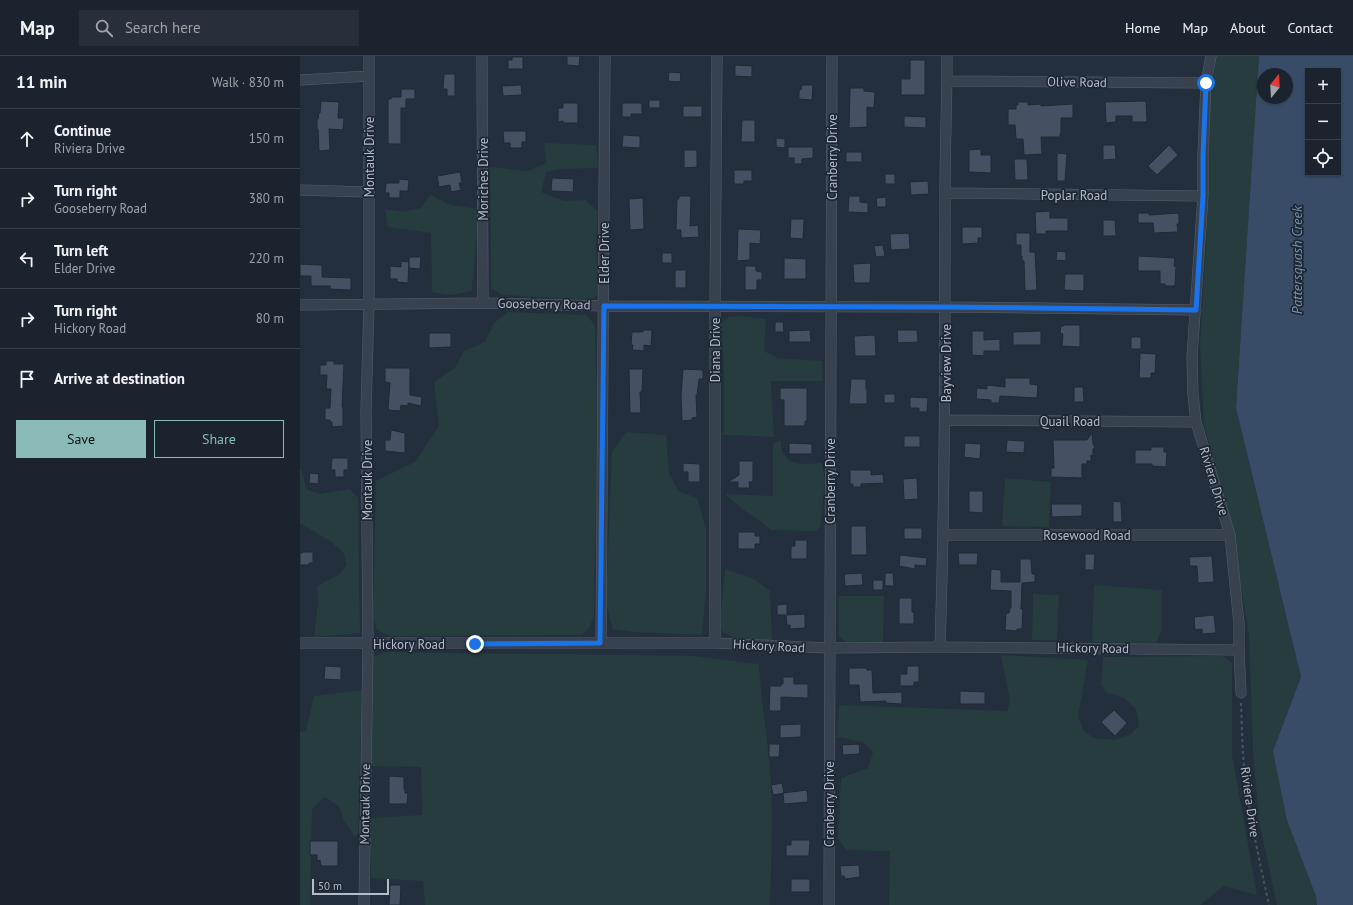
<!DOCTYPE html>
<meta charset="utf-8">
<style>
body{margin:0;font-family:"PT Sans",sans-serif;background:#282f3a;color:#f1f3f6}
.controls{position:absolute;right:12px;top:12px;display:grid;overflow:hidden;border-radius:0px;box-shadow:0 1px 3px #0004}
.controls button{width:36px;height:36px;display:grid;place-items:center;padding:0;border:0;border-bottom:1px solid #39404a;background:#1b232e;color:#f1f3f6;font:20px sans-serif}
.compass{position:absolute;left:957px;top:12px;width:36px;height:36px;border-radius:50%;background:#1b232e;box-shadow:0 1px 3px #0004;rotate:18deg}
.scale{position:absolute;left:12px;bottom:10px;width:77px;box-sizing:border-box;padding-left:4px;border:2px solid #b4bcc9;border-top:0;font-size:11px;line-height:14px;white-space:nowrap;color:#b4bcc9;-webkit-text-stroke:3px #1d2633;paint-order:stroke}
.stop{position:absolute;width:12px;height:12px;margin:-9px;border:3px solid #1a73e8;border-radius:50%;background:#fff}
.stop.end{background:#1a73e8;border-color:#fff;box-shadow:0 1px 4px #0008}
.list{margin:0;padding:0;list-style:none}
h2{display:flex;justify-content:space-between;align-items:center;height:52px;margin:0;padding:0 16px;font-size:17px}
h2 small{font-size:13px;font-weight:400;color:#a0a4aa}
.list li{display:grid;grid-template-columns:26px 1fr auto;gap:12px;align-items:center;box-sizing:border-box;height:60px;padding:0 16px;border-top:1px solid #39404a}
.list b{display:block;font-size:15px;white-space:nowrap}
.list p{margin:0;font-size:13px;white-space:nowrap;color:#a0a4aa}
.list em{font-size:13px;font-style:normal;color:#a0a4aa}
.actions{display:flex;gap:8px;padding:12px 16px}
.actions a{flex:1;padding:9px 0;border:1px solid #8bbbb9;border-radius:0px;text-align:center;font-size:14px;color:#8bbbb9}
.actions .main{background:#8bbbb9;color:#111}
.icon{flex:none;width:22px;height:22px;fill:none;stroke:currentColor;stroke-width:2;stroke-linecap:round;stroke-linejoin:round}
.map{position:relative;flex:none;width:1053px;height:849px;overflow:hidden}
header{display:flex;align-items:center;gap:24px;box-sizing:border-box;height:56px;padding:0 20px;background:#1b232e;border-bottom:1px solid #39404a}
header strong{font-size:19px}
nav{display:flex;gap:22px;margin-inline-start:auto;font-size:14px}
.search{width:280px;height:36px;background:#282f3a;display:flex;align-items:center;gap:10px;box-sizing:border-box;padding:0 14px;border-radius:0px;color:#a0a4aa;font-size:15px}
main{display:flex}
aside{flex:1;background:#1b232e}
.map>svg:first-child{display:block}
.green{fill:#263c3f}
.water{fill:#394c67;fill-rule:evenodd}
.building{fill:#455162;stroke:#1f2835}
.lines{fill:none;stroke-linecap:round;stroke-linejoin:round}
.minor-casing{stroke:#565f6c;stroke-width:11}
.path{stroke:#44595c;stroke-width:2;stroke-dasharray:3 3;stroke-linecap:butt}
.minor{stroke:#38414e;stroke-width:10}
.route{stroke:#1a73e8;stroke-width:5}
.labels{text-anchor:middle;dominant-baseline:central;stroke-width:3.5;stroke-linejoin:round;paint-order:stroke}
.street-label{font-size:13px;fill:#b4bcc9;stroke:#1d2633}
.water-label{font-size:14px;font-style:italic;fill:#7c92b1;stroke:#1d2633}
</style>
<header>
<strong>Map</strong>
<div class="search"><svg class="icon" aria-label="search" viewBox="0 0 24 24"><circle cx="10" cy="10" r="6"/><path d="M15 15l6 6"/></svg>Search here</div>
<nav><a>Home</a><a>Map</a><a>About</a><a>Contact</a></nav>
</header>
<main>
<aside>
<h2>11 min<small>Walk · 830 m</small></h2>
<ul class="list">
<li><svg class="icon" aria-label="ahead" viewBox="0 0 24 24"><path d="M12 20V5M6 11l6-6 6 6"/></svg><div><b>Continue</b><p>Riviera Drive</p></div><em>150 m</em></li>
<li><svg class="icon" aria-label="right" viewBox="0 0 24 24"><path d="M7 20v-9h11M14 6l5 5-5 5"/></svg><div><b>Turn right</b><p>Gooseberry Road</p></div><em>380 m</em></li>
<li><svg class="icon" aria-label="left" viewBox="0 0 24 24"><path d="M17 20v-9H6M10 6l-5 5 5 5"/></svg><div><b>Turn left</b><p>Elder Drive</p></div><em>220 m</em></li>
<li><svg class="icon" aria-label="right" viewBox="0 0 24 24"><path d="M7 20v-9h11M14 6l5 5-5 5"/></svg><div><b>Turn right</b><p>Hickory Road</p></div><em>80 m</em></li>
<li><svg class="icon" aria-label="arrive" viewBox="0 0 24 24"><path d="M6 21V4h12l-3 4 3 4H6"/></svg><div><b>Arrive at destination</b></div></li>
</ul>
<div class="actions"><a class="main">Save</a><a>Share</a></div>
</aside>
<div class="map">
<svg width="1053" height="849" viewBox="0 0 1053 849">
<rect width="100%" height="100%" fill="#242f3e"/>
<!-- green -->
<path class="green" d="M916,0H959L936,352L1001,621L973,695L1016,840L1017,849H977L959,766L953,694L949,578L928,457L904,369L900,288L906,190L907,69Z
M244,87L296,89L298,112L258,113L246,116L241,136L264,145L285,144L298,155L296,190L299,238L290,244L203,239L191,232L190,111L228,115L246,107Z
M130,139L151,149L179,153L172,235L151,239L132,236L131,177L88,171L85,153L103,156L121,152Z
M208,256L286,259L295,269L297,358L294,560L289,572L282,579L89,580L77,574L73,561L76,425L115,406L139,370L134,326L155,312L164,295L185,286L194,267Z
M441,260L466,263L464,295L477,302L522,305L523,325H471L474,381L424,379V309L421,267L428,261Z
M326,376L366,379L369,417L378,435L397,442L406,473V536L402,579L334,576L313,573L306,548L312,396Z
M481,384C481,388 481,394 483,397C489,411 510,408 522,407L525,426L520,471L515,475L472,474L441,452L425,438L473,440V388Z
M0,414L2,415L6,433L20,438L50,433L58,442L60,577L14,581L18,546L17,530L40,518L47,509L43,496L30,485L0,467Z
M705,422L751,426L749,471L702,470Z
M425,513L454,523L470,535L472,585L434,582L422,575L420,569Z
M794,529L862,534V574L856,587L792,586Z
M733,538L759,539L757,584H732Z
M538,540H584L583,586H546L539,580Z
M84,596L393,600L459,608C461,643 467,679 470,714C474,758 471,805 470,849H125L123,825L71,822V762L122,759L121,711L70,710L73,601Z
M701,599L788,604L778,661L784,675L793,682L815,684L831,678L839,670L836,653L824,642L806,636L801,629L803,601L922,600L932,607V699L957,839L924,830L900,849H589L590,795L546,794L538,782L541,722L568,712L573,696L563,686L537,681L539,649L707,655L710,645Z
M62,634L58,778L54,780L43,763L39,750L25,741L12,753L10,849H0V676L6,675L14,640Z"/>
<!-- water -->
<path class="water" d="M959,0H1053V849H1017L1016,840L987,764L973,695L1001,621L936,352ZM1008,15H1038V117H1008ZM963,18H987V42H963Z"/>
<!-- building -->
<path class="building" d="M267,0H280L279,10L267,9Z
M212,1H223V13H208V4H212Z
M610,4H625V39H601V23H610Z
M435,9L452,10V21L435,20Z
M369,16L381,17L380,26L368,25Z
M144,18H155V40H147V33H143Z
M221,29L222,39L203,40L202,30Z
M502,29H513L512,44L499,43V34H501Z
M550,32H564V35L575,36L574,52L567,51V71L549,72Z
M101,33H115V43H106V52H101V88H88V43H91V41H101Z
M349,44H360V52H349Z
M21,45L39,46L38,62H44L43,74L29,73L30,94L19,95L18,73H17V63H18L19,57H20Z
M846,45L847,66H832V60H816V66L806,67L805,46Z
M718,46H728V49L741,48V50L773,48V62H761V78H760V81H741L742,98L724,99L723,83H716L715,69H708V53H716V49H718Z
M263,47H278V67H263V65L258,66V52H263Z
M322,47H342V58H331V61H322Z
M383,50H402V61H383Z
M604,60L626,61V72L604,71Z
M442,64H455V86H441Z
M203,75H226V86H222V92H210V87H204Z
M323,79L340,80V92L322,91Z
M476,82L485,83V92L476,91Z
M803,89H815L816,103L803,104Z
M869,89L878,99L857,119L848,110Z
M488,91H513V102L502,103V108H494V102H488Z
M681,93V99H691V117L669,116V94Z
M384,94H397V111L384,112Z
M546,96H562V106H546Z
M757,97L767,98L765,125H757Z
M714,103H727L728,124H715Z
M434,114H452V125H444V128H434Z
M160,116L162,127H159L161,134L151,136L150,129L139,131L137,120Z
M585,118H595V128H585Z
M252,122L274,123L273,136L251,135Z
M99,123L109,124L108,135H100V142H89V137H85L86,127H99Z
M628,125L629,138L611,139L610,126Z
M379,140H391L390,170L398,169L399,181L381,182V174H376L377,143H379Z
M549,140H560V146L568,147V157L548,156Z
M586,141V151H577L576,142Z
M343,142L344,173L330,174L329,143Z
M750,155V162H768V175H746V178H736L735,156Z
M838,157H849V159L879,157V168H877L878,176L854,177L853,167H838Z
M491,163H504L503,183L490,182Z
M803,164H815L816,180H803Z
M662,171H682V182H678V187L662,188Z
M438,173L461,174L460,188L450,187V204L437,205Z
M609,177L610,193L591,194L590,178Z
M716,177H730V196H735L737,234L725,235L724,205H722V200H721V189H716Z
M583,189L585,200L576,201L574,190Z
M757,195L766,196V205L756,204Z
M362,197H372V207H362Z
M838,200L875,202L874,210H876L875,230H865V228H860V215H838Z
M109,201H121L120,213L109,212Z
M484,202L506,203V223H484Z
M101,205L109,206L108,227L97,226V223H90V210L101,211Z
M571,207L570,227H554L553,208Z
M0,208L22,209V221L51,222V234L30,233V230H11V220H0Z
M445,210H456V215L462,216V224H457V234H445Z
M375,214H386V232H375Z
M765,218H784V235L764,234Z
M475,266H483L484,276H475Z
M764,269H780V291L762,290L763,278L760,277L761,270H764Z
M343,274H352L351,290L344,289V295L332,294L333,289H331L332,276H343Z
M510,274L511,286H489V275Z
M597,274H617L618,286L598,287Z
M672,275H684V284L700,283V295H684V300L672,299Z
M741,275V289H713V276Z
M129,277H151V291L129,292Z
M575,279L576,300H555L554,280Z
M831,281H841V293H831Z
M840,297L856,298L855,317H851V322H839Z
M26,305H34V308H44L42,351H43V370L32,371V366H30V364H25V352H30L31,333H26L27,319H20V309H26Z
M85,312H110V339L122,341L121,350L108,347V350L101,349L100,355L88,354L90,327L85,326Z
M329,313H343L342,336H340L341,357H330Z
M383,313L403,314V323H399L397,339H396L397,361L392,362V364L382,365L381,340Z
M705,322H730V328L738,329L737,342L700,340L699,347H691V344L676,343L677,332L687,333V329L705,331Z
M551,323H566V333H567V348H549Z
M774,331H783L784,346H774Z
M480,332H507V365H505V370H484V344H480Z
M584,338H595V347H584Z
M610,341L628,342L627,356H619V352H610Z
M91,374L105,377V397L85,395V384H90Z
M792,377L793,388L795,391L793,393V400L791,399V405H787V408H782V422L751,421V412H754L753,384H787Z
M604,380H620V391H604Z
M707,384L725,385L724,397L706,396Z
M489,387L512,388V398H489Z
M665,387L681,388L680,403L664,401Z
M851,391H864V396H867L866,411L852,410V408H835V394H851Z
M32,402H48V414H44V421H35V414H31Z
M439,405H453V426H449L450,432H438V426H428L439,419Z
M383,407L400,408V426H388V416H383Z
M550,414H571V419L583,418L584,427L561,428V431H553V428H550Z
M10,417L19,418L18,428L9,427Z
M617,422L618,443L604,444L603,423Z
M669,435H683V457L669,456Z
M813,445L821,446L822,466H813Z
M751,448H782V460L752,461Z
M551,470H566L567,499H551Z
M604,472H622V483H604Z
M438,476H455V480H460V488H455V493H438Z
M495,484H507V503H491V490H495Z
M3,496H13V507H9V509H0V497H2Z
M658,497H678L677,509H659Z
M785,498H795L794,514H785Z
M600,499L627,502L626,510L615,509V513L599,510Z
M912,500L914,526L898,527L897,510H890L889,501Z
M720,503H731L732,518H735V526L722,527L721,553H723L722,573H717V575L705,574L706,557H709L710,552H711V535L690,534L691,513L701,514V526H720Z
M562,517L563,529L545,530L544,518Z
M585,517H593L594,530H585Z
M573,524H583V534H573Z
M599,542H612V556H614V568H599Z
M487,548V559L505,558V572L490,573V569H487L486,559H477V549Z
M914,559L916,577L902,578V573L895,574L894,561Z
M25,610L41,611V624L24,623Z
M607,610H619V626H614V630H600V618H607Z
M549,612H567V614H572L573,637L602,636V648L586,647V645L560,646L559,629H549Z
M483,621H494V628H508V642L481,641V655H469L470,630H481V628H483Z
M660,635L685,636V648H660Z
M814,654L827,667L815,680L801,666Z
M501,668V681L480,682V669Z
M469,688H480L479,701H469Z
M559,688L560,698L543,699L542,689Z
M89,720L104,721V733L105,734V737H108L107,748H89Z
M482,727L484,737L473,739L471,729Z
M507,734L508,746L484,748L483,737Z
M491,784H510L509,800H486V789H491Z
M10,785H38V808L36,810H21L20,804L17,805V799H10Z
M559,809L560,821L545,823L544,820H541L540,810Z
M491,823H510V836H491Z
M90,829H101L100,849H89Z"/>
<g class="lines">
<!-- minor casing -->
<g class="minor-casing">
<path id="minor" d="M182,0L183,247
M911,0L906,27L903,99V140L892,301L893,339L896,366L930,479L939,568V594L941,637
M0,24L69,20
M647,25L906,27
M0,134L68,136
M645,137L903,140
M0,249L183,247L304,250L646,251L896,254
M645,364L896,366
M644,479H930
M0,587H415L529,592L640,591L939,594
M301,587L305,0
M415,587V249L417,0
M640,591C645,440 645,290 645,139C645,93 647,46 647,0
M64,849L68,588L66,354L69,248V0
M529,849L532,0"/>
</g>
<!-- path -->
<path class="path" d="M941,647C942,668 942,690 944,711C949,758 959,803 969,849"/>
<!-- minor -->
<use href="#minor" class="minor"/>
</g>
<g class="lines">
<!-- route -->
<path class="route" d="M175,588L300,587L304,250L646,251L896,254L903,140V100L906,27"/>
</g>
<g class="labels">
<!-- street labels -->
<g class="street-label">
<text transform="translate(777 26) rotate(1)">Olive Road</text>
<text transform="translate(69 101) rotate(-90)">Montauk Drive</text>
<text transform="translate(532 101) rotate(-90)">Cranberry Drive</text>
<text transform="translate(183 123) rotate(-90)">Moriches Drive</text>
<text x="774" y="139">Poplar Road</text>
<text transform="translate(304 197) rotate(-90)">Elder Drive</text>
<text transform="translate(244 248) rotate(1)">Gooseberry Road</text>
<text transform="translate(415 294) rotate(-90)">Diana Drive</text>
<text transform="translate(646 307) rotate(-90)">Bayview Drive</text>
<text x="770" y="365">Quail Road</text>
<text transform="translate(67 424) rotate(-90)">Montauk Drive</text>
<text transform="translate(530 425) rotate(-90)">Cranberry Drive</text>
<text transform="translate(914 425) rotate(73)">Riviera Drive</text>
<text x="787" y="479">Rosewood Road</text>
<text x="109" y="588">Hickory Road</text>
<text transform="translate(469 590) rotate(3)">Hickory Road</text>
<text transform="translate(793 592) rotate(1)">Hickory Road</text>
<text transform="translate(950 746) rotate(82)">Riviera Drive</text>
<text transform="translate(65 748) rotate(-89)">Montauk Drive</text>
<text transform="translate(529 748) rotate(-90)">Cranberry Drive</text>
</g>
<!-- water labels -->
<g class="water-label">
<text transform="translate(997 204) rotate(-90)">Pattersquash Creek</text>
</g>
</g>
</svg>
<div class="controls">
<button>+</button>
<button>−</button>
<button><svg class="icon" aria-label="locate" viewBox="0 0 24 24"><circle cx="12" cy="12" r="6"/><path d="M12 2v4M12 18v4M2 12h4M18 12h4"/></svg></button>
</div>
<svg class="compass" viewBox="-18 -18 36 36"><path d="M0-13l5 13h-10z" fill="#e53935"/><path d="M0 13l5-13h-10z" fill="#a0a4aa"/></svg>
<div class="scale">50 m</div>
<div class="stop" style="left:906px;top:27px"></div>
<div class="stop end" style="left:175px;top:588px"></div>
</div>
</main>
